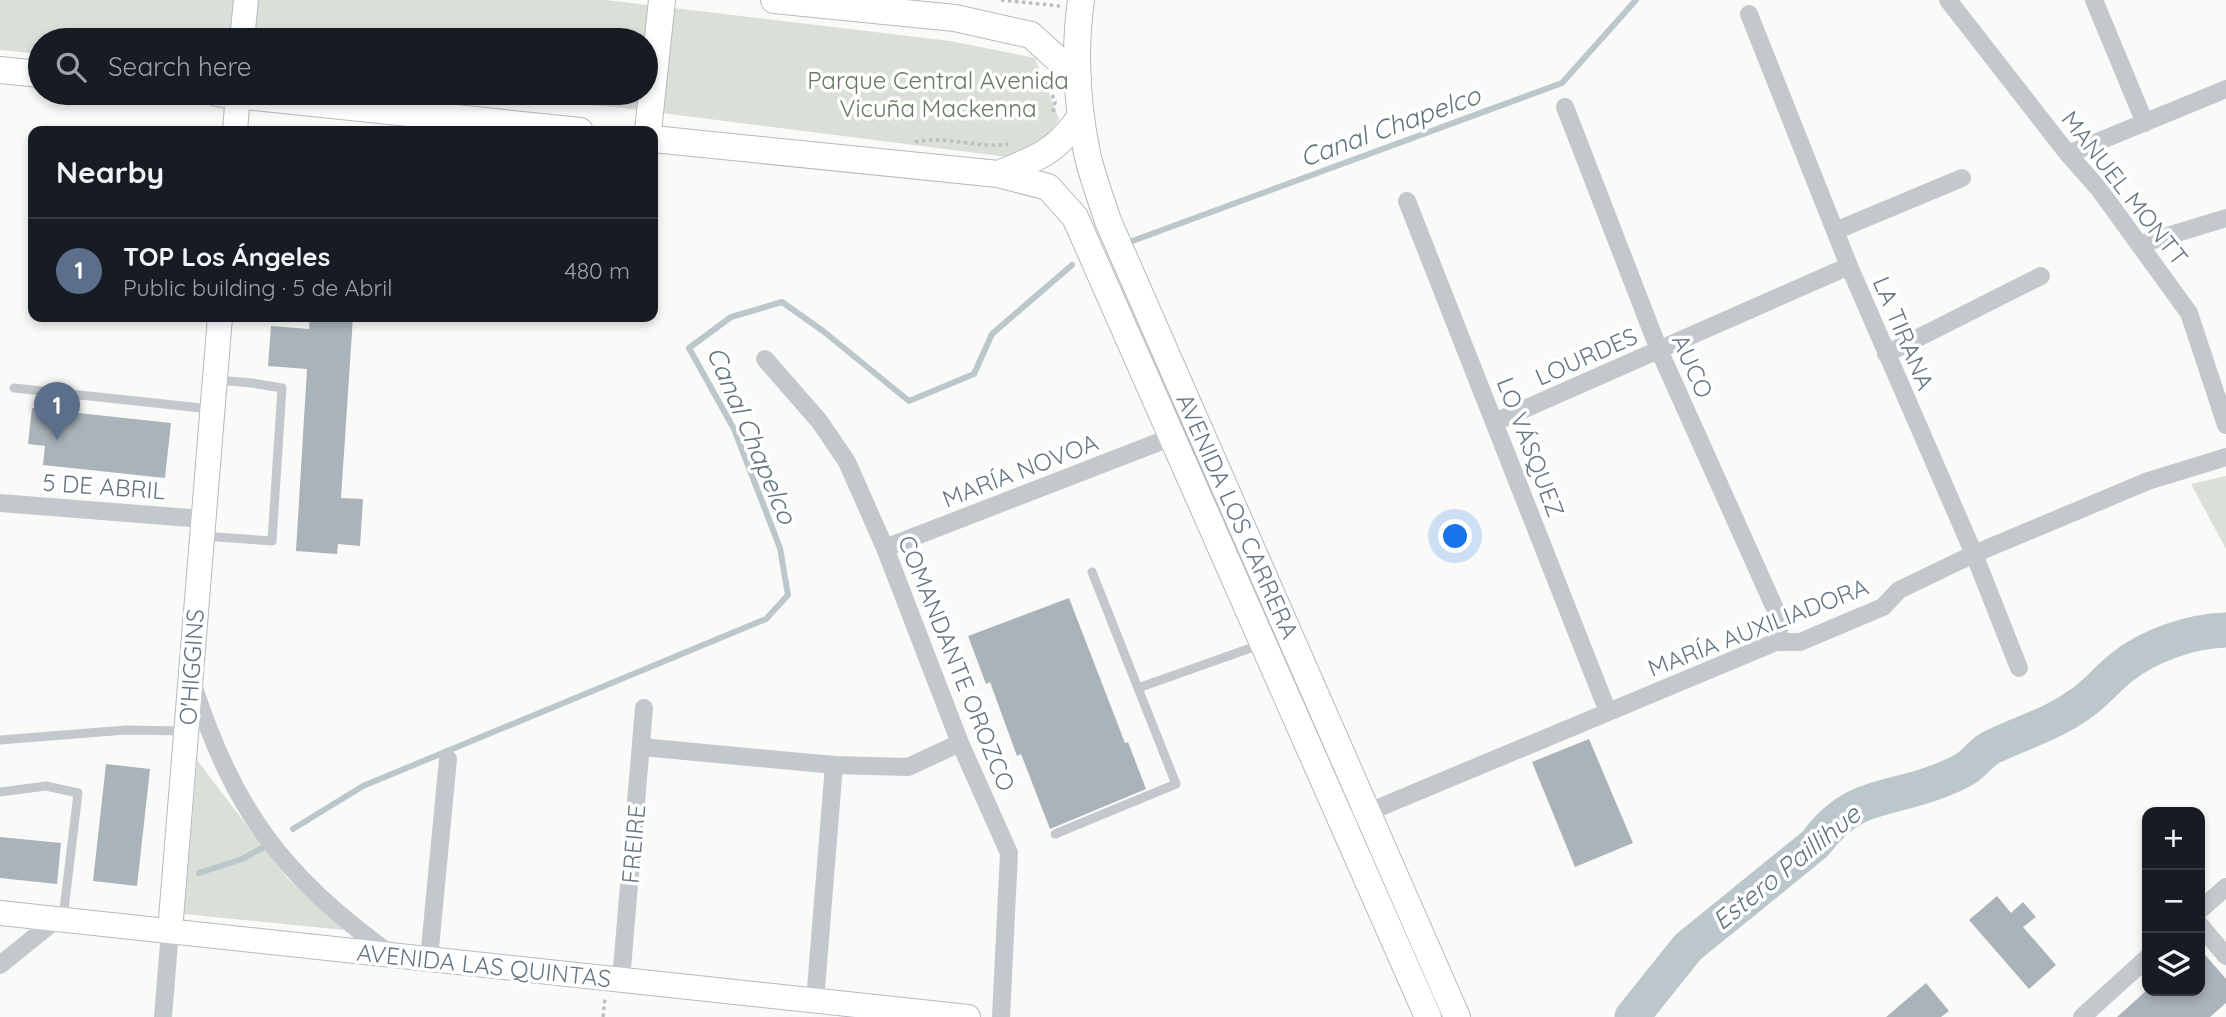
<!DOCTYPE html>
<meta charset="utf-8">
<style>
body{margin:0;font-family:Quicksand,sans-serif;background:#20242c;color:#f1f3f6}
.controls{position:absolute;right:21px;bottom:21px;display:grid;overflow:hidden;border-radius:14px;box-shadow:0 4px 10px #0003}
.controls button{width:63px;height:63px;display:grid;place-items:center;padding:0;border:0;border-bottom:2px solid #363941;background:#171b24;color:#f1f3f6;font:35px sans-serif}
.you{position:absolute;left:1456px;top:537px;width:24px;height:24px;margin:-18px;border:5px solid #fff;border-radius:50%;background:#1a73e8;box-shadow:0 0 0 10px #1a73e833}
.badge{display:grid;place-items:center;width:46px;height:46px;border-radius:50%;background:#8c9099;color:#fff;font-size:23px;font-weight:700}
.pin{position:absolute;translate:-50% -58px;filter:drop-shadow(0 2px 4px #0008)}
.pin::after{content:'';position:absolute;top:37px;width:24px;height:21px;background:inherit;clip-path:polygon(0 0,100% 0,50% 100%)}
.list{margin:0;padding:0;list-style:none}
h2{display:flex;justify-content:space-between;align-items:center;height:91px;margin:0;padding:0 28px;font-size:30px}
h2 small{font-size:23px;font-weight:400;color:#9ea1a6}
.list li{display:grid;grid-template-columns:46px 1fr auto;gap:21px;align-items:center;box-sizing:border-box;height:105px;padding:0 28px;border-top:2px solid #363941}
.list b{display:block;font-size:26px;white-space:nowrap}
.list p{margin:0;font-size:23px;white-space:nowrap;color:#9ea1a6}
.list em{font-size:23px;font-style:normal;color:#9ea1a6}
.icon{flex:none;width:38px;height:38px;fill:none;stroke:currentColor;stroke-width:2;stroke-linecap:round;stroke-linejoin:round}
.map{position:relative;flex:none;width:2226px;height:1017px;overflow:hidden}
.search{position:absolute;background:#171b24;box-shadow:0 4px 10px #0003;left:28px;top:28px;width:630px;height:77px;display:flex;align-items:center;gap:18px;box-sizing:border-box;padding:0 24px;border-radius:38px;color:#9ea1a6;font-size:26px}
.panel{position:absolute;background:#171b24;box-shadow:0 4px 10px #0003;left:28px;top:126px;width:630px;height:196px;border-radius:14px}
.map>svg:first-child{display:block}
.green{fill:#dadfd7}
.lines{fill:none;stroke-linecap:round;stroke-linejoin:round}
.stream{stroke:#bbc7cb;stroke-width:6}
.river{stroke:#bbc7cb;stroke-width:35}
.building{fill:#aab3b9}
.secondary-casing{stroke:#b3babf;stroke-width:26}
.primary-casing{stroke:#b5babe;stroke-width:28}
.path{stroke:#bbbfc2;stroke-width:3.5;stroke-dasharray:3.5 3.5;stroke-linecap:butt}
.lane{stroke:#c3c8cc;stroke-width:9}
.street{stroke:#c3c8cc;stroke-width:18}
.secondary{stroke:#fff;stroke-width:24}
.primary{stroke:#fff;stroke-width:26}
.labels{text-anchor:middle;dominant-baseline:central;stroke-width:7;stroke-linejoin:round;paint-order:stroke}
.park-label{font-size:24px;fill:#687a64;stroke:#fff}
.street-label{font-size:24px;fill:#657683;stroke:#fff}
.water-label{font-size:26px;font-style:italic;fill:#60757c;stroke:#fff}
</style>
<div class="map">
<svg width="2226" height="1017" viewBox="0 0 2226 1017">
<rect width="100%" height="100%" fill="#fafaf8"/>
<!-- green -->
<path class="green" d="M0,0H606L950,41L1035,58L1059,119L1040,150L1008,157L623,108L457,93H646V40H40V54L0,50Z
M2226,476V549L2191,484Z
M197,760L286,877L344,930L184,914Z"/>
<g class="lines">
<!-- stream -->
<path class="stream" d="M1127,243L1562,83L1636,0
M293,829L363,786L766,619L788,595L780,548L734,429L689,348L731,317L782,302L823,331L909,401L974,374L992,334L1072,265
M199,873L242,859L262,848"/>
<!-- river -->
<path class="river" d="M1632,1017L1688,947L1815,844C1853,792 1886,802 1939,781C1949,777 1960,773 1968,767C1976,761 1983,751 1992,747C2025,731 2052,725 2083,702C2097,692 2108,678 2122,667C2150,645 2191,631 2226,630"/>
</g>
<!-- building -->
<path class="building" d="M310,317H353L341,498L363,499L360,546L338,544L337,554L296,551L307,369L268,366L271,326L309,329Z
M32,408L171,423L165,478L43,465L45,446L28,444Z
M1069,598L1125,743L1128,742L1146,789L1050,829L1021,754L1017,756L990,682L986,684L968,636Z
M1589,739L1633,843L1575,867L1532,762Z
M106,764L150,769L137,886L93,881Z
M0,837L61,843L57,884L0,878Z
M1997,896L2011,913L2023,902L2036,917L2023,927L2056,965L2029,989L1969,920Z
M2200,949L2226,979V1003L2210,1017H2117L2146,991H2200Z
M1926,983L1949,1011L1941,1017H1886Z"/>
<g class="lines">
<!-- secondary casing -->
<g class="secondary-casing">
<path id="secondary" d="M242,40L246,0
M235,131L238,93
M0,913L968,1017
M170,931L220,317"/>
</g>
<!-- primary casing -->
<g class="primary-casing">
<path id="primary" d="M774,0L955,18L1031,35L1078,78
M1081,0C1074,50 1077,104 1087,153C1092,176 1101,199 1108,221L1457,1017
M0,70L40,74
M217,93L580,131
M648,131L662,0
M653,139L998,174C1038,158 1055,153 1081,116
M998,174L1048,187L1075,217L1428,1017"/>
</g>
<!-- path -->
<path class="path" d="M1001,0L1060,6
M1047,82L1055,102L1053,114
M915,142C947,135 978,149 1008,144
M603,1017L605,998"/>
<!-- lane -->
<path class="lane" d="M14,388L211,409
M203,536L272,541L282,388L252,383L217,380
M1138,688L1262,644
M0,740L126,730L183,731
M0,792L46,786L78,793L63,918
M1055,834L1176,784L1092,572"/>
<!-- street -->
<path class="street" d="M1948,0L2068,154L2099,189L2189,313L2226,425
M2094,0L2145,123
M1749,14L1849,266L1974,554L2019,668
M1565,107L1659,350L1777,613L1779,630L1776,642
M2068,154L2226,89
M1407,201L1608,712
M1835,231L1962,178
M2141,244L2226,218
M1886,354L2041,276
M765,359L820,422L847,462L885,548L960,743L1009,853L1001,1017
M1495,422L1849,266
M0,503L203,519
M885,548L1172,437
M193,685C235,812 282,875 389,953
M642,747L834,765L908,767L960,743
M1359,816L1776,642H1800L1883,607L1899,590L1974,554L2148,481L2226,457
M2200,910L2226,887
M2200,925L2226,956
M429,959L448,759
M0,965L57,919
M621,980L644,708
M815,1001L834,765
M163,1017L170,931
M2082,1017L2147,958"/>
<!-- secondary -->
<use href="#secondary" class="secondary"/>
<!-- primary -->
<use href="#primary" class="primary"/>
</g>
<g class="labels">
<!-- park labels -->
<g class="park-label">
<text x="938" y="80">Parque Central Avenida<tspan x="938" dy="28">Vicuña Mackenna</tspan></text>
</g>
<!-- street labels -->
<g class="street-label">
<text transform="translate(2125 188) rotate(52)">MANUEL MONTT</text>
<text transform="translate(1904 333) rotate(67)">LA TIRANA</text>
<text transform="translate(1586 356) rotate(-24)">LOURDES</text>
<text transform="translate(1693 366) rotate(66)">AUCO</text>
<text transform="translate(1531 447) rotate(69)">LO VÁSQUEZ</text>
<text transform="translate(1020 470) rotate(-21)">MARÍA NOVOA</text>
<text transform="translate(104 486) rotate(4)">5 DE ABRIL</text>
<text transform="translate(1238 516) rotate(66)">AVENIDA LOS CARRERA</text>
<text transform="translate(1758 627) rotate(-21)">MARÍA AUXILIADORA</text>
<text transform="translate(957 663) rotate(68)">COMANDANTE OROZCO</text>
<text transform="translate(191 667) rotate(-86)">O'HIGGINS</text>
<text transform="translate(633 844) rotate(-85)">FREIRE</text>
<text transform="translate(484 965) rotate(6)">AVENIDA LAS QUINTAS</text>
</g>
<!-- water labels -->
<g class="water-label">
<text transform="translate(1390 126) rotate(-20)">Canal Chapelco</text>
<text transform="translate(752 435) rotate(67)">Canal Chapelco</text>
<text transform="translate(1786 867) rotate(-39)">Estero Paillihue</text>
</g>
</g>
</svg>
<div class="controls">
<button>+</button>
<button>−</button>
<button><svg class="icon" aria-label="layers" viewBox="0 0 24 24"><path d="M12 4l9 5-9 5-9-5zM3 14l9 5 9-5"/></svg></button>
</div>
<div class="you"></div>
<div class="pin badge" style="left:57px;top:440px;background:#5c6f8a">1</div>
<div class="search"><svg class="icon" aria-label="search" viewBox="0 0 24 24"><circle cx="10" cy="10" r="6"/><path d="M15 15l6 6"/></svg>Search here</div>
<section class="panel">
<h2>Nearby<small></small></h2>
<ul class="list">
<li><span class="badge" style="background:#5c6f8a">1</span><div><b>TOP Los Ángeles</b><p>Public building · 5 de Abril</p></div><em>480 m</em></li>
</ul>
</section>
</div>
